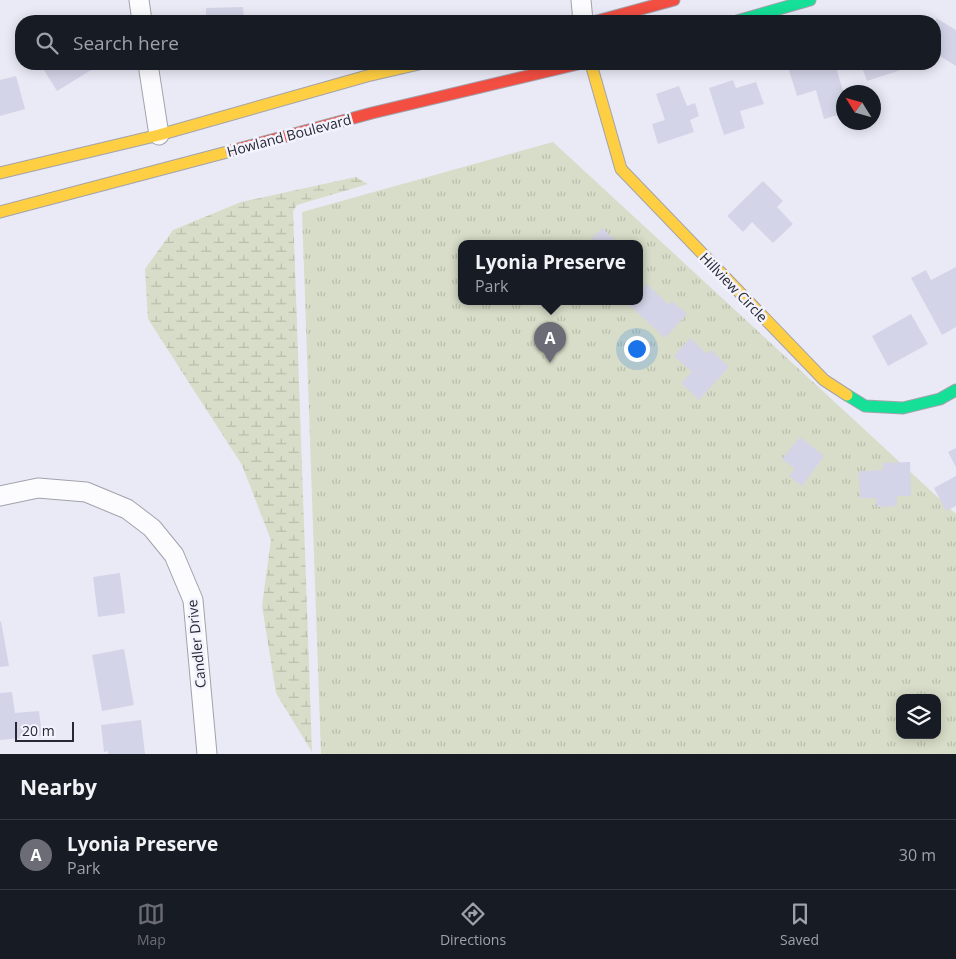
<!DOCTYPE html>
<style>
body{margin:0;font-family:"Open Sans",sans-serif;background:#242831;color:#f1f3f6}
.controls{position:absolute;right:15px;bottom:15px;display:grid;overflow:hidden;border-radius:10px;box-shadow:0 2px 12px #0003}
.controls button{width:45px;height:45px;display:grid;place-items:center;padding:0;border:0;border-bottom:1px solid #363941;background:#171b24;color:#f1f3f6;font:25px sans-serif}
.compass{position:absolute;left:836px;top:85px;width:45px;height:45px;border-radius:50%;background:#171b24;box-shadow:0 2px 12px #0003;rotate:307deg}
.scale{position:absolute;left:15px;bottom:12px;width:59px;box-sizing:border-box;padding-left:5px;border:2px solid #282832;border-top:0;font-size:14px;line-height:18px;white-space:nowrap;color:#282832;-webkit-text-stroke:4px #f2f3fe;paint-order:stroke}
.you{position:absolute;left:636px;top:348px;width:18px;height:18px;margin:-12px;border:4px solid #fff;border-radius:50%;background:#1a73e8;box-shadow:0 0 0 8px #1a73e833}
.badge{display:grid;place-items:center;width:32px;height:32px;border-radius:50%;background:#6c6c77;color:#fff;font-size:16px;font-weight:700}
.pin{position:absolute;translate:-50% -41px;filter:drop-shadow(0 1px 2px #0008)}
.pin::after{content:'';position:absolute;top:26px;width:18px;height:15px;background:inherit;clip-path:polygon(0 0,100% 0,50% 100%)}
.popup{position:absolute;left:458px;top:240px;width:185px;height:65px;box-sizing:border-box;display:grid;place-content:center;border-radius:10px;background:#171b24;filter:drop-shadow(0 1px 4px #0005);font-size:16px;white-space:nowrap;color:#9ea1a6}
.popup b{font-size:19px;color:#f1f3f6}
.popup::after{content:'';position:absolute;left:50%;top:100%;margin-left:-10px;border:10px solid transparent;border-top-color:#171b24}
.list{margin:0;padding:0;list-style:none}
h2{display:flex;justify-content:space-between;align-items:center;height:65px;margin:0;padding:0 20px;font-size:21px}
h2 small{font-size:16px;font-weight:400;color:#9ea1a6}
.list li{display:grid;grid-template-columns:32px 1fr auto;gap:15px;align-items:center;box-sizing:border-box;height:70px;padding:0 20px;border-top:1px solid #363941}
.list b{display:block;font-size:19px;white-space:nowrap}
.list p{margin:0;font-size:16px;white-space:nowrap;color:#9ea1a6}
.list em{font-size:16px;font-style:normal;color:#9ea1a6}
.icon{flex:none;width:28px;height:28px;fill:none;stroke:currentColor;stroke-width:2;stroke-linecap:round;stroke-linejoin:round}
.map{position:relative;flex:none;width:956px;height:754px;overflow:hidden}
.search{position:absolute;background:#171b24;box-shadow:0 2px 12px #0003;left:15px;right:15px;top:15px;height:55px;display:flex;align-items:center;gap:12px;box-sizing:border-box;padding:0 18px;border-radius:20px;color:#9ea1a6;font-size:19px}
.sheet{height:135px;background:#171b24}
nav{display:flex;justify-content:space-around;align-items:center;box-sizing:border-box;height:70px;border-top:1px solid #363941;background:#171b24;font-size:14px;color:#9ea1a6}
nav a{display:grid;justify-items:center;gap:2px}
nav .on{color:#6c6c77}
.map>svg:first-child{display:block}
.wetland{fill:url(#wetland-marsh)}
.park{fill:url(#park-tufts);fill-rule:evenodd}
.building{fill:#d4d4e8}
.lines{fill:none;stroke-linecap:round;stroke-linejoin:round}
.street-casing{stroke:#a2a2ac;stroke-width:21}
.fast-casing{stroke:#a2a2ac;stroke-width:13}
.slow-casing{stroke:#a2a2ac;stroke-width:13}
.jam-casing{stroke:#a2a2ac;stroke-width:13}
.street{stroke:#fcfcfe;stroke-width:19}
.fast{stroke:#16e098;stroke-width:11}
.slow{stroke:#ffcf43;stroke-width:11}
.jam{stroke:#f24e42;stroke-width:11}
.labels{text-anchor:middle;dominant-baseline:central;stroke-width:5;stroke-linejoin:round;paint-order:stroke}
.street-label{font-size:14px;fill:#282832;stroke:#f2f3fe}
</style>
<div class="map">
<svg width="956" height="754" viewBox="0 0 956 754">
<defs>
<pattern id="wetland-marsh" width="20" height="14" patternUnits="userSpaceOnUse" patternTransform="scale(1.25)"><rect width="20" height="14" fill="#d7ddc8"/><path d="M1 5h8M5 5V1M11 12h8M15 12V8" fill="none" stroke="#b9beac"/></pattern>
<pattern id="park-tufts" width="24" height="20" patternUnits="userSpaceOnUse" patternTransform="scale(1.25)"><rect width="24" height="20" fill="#d7ddc8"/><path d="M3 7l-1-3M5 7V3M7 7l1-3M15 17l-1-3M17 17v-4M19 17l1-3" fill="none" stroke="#b9beac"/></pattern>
</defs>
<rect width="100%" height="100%" fill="#e9eaf6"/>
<!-- wetland -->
<path class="wetland" d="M356,177L368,184L297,205L293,211L312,752L276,693L262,606L271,540L242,465L148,319L145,269L173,230L241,202Z"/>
<!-- park -->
<path class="park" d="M553,142L956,514V754H321L302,212ZM461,244H639V302H461ZM900,698H937V735H900Z"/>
<!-- building -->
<path class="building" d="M243,7L244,21H206V8Z
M936,18L956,30V66L935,53Z
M40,64H94L96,67L57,91Z
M800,64H835L844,94V113L824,119L816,90L797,96L788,67Z
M861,64H906L907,68L867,81Z
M16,76L25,109L0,116V80Z
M733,80L736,88L756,82L764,104L740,111L745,128L724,135L709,88Z
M679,86L687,106L695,103L699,116L690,120L694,132L658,144L652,124L665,120L656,94Z
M763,181L783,201L777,207L793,224L773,243L752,222L743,232L727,216Z
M602,228L618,243L587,244Z
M956,267V327L942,335L911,278L926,270L931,280Z
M647,284L669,305L672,301L687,314L665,338L628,304L630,302H639V293Z
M911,314L928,344L888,366L872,336Z
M690,338L707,354L711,350L729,367L699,400L681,383L692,372L674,356Z
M800,437L824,456L802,486L789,476L795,469L782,459Z
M956,448V467L948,452Z
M910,462L911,496H897V506L877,507L876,498H860L859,471L883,470V463Z
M956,476V506L946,511L934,488Z
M120,573L125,613L98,617L93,577Z
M1,621L9,666L0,667V622Z
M124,649L134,705L102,711L92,655Z
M12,692L15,713L39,711L42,736L0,740V693Z
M141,720L145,754H108V751L104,752L101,725Z"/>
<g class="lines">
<!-- street casing -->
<g class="street-casing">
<path id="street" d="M139,0L142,21
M581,0L583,21
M148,64L159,135
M0,496L38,488L86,492L127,509L152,528L174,555L193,600L207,754"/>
</g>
<!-- fast casing -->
<g class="fast-casing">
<path id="fast" d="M737,21L810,0
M847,395L865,406L903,408L940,399L956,390"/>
</g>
<!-- slow casing -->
<g class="slow-casing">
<path id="slow" d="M591,64L621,169L824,380L847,395
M0,173L159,135L367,76L419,64
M0,212L231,151"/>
</g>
<!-- jam casing -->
<g class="jam-casing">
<path id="jam" d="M597,21L674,0
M231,151L372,113L578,64"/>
</g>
<!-- street -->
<use href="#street" class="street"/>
<!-- fast -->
<use href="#fast" class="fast"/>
<!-- slow -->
<use href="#slow" class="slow"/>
<!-- jam -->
<use href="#jam" class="jam"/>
</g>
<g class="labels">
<!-- street labels -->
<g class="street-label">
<text transform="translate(289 135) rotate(-15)">Howland Boulevard</text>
<text transform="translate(734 287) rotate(46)">Hillview Circle</text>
<text transform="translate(196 644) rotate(-96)">Candler Drive</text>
</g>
</g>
</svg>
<div class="controls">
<button><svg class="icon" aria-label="layers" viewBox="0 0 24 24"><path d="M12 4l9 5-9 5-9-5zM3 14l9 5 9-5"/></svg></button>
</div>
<svg class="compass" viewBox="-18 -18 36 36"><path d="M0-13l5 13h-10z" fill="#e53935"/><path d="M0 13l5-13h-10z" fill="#9ea1a6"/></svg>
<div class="scale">20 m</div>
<div class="you"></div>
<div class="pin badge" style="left:550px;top:363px">A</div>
<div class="popup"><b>Lyonia Preserve</b>Park</div>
<div class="search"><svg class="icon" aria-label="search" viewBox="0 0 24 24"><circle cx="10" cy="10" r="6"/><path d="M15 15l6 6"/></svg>Search here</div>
</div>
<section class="sheet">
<h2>Nearby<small></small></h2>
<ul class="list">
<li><span class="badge">A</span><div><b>Lyonia Preserve</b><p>Park</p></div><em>30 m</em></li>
</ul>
</section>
<nav>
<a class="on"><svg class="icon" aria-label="map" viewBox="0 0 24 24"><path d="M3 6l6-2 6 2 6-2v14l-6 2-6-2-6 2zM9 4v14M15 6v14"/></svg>Map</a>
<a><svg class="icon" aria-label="directions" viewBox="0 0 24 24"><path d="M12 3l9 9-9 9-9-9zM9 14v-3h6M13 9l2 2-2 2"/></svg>Directions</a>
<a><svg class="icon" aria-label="saved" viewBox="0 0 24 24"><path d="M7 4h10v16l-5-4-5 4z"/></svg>Saved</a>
</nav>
